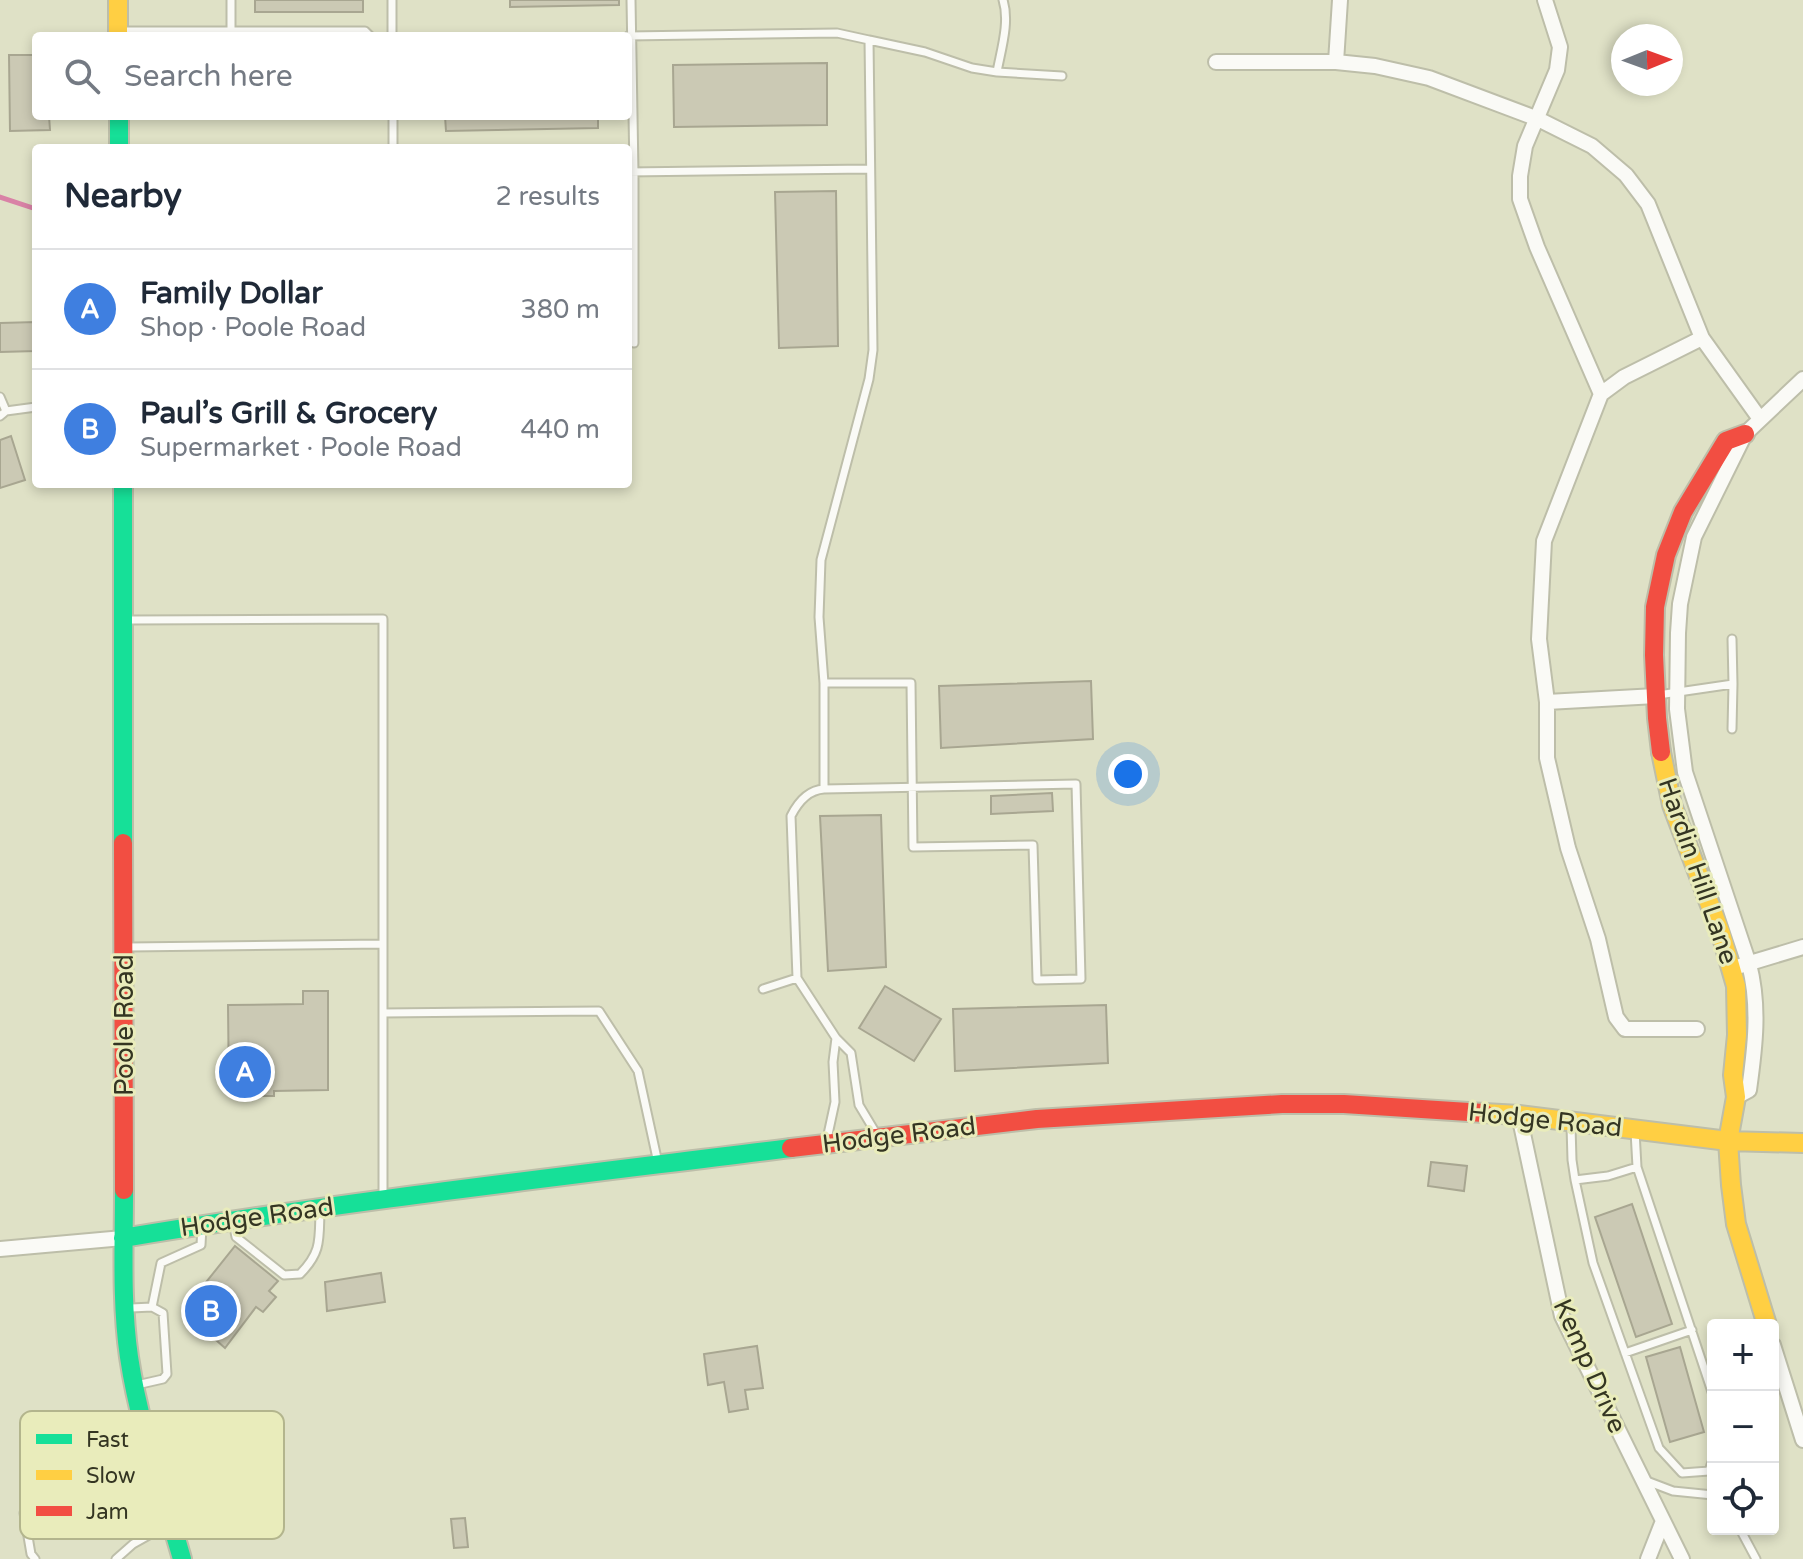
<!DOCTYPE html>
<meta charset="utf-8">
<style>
body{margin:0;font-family:"Varela Round",sans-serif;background:#f2f2f3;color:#1f2937}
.controls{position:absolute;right:24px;bottom:24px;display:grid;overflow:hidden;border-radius:8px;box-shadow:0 4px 12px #0003}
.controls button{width:72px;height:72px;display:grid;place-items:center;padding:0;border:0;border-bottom:2px solid #e0e1e3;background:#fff;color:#1f2937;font:40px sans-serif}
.compass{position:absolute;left:1611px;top:24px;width:72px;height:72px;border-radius:50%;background:#fff;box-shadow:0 4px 12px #0003;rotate:89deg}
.you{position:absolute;left:1128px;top:774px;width:28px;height:28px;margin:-20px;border:6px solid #fff;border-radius:50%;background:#1a73e8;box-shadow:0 0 0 12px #1a73e833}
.badge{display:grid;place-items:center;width:52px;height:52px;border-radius:50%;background:#d93025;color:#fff;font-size:26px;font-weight:700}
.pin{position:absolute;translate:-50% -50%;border:4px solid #fff;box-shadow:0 2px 8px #0006}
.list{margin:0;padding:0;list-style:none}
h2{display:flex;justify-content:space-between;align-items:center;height:104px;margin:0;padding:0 32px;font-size:34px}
h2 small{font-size:26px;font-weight:400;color:#747a83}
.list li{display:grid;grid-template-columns:52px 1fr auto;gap:24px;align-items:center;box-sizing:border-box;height:120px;padding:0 32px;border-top:2px solid #e0e1e3}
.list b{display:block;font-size:30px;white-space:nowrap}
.list p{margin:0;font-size:26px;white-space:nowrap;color:#747a83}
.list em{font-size:26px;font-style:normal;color:#747a83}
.icon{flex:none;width:44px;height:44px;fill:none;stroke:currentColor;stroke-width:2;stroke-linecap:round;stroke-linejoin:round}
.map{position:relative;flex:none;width:1803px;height:1559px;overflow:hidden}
.search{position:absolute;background:#fff;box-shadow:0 4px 12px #0003;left:32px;top:32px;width:600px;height:88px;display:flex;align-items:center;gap:20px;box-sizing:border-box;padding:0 28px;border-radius:8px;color:#747a83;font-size:30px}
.panel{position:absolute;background:#fff;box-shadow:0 4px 12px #0003;left:32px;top:144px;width:600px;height:344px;border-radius:8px}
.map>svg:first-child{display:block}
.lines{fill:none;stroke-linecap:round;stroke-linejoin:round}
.stream{stroke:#d982a6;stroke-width:5}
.building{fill:#cbc9b4;stroke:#a8a691;stroke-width:2}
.lane-casing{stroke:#bdbea9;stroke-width:11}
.street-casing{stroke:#bdbea9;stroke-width:18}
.fast-casing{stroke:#bdbea9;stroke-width:22}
.slow-casing{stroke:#bdbea9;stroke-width:22}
.jam-casing{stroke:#bdbea9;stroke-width:22}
.lane{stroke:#fafaf6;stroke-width:7}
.street{stroke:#fafaf6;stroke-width:14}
.fast{stroke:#16e098;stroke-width:18}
.slow{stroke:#ffcf43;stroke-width:18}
.jam{stroke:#f24e42;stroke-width:18}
.labels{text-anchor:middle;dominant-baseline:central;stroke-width:6;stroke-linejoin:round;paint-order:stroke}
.street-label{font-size:26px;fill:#343522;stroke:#e9ecbb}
.key{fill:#e9ecbb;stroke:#b3b58d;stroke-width:2}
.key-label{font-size:22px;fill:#343522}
</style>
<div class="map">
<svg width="1803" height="1559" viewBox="0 0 1803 1559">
<rect width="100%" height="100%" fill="#dfe1c6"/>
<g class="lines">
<!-- stream -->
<path class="stream" d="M0,197L36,209"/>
</g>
<!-- building -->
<path class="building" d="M255,0H363V12H255Z
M510,0H619V5L510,7Z
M9,55H36V116H49L50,130L10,131Z
M827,63V125L674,127L673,65Z
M445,116H598V128L446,131Z
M836,191L838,346L779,348L775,192Z
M36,322V351L0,352V323Z
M11,436L25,480L0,488V440Z
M1091,681L1093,739L941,748L939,686Z
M1052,793L1053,811L991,814V796Z
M881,815L886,967L828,971L820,816Z
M885,986L941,1019L914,1061L859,1028Z
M303,991H328V1090L274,1091V1096H229L228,1005L303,1004Z
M1106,1005L1108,1063L955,1071L953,1009Z
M1431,1162L1467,1166L1464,1191L1428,1186Z
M1632,1204L1672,1324L1636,1337L1595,1217Z
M235,1246L278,1281L269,1291L276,1297L263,1312L256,1307L225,1348L183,1311Z
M381,1273L385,1302L327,1311L325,1282Z
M757,1346L763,1388L745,1390L748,1409L729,1412L724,1382L708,1385L704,1354Z
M1680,1347L1704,1432L1670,1442L1646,1357Z
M465,1518L468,1547L454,1548L451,1519Z"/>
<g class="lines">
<!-- lane casing -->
<g class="lane-casing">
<path id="lane" d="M231,0V31
M392,0V36
M631,0L634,172V343
M123,31H365L370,36
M628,36L837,33L869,40L873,350L869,379L821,560L819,617L824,683
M869,40L925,52L972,68L997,72L1062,76
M997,72C1001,50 1010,22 1003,0
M393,116V148
M628,172L869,169
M0,397L6,411
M0,416L6,411L36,407
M129,620L383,619V1197
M1732,639L1733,684
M1658,695L1733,684L1732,729
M824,789V683H911L913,847L1033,845L1037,980L1081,979L1076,784L824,789C808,790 798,802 791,816L797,978L836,1038L851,1053L859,1105L877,1135
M129,947L383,944
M763,989L797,978
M383,1013L599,1011L638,1071L658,1163
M1571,1126L1572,1160L1575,1180L1608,1176L1637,1167
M1635,1131L1637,1167L1713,1395
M827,1139L835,1102L833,1062L836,1038
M1575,1180L1593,1263L1659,1448L1682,1473L1709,1471L1713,1459
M233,1222L236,1237L284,1275L300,1274C322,1252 319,1239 320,1210
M152,1307L161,1263L201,1245L202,1227
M131,1308L152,1307L163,1313L167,1374L163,1379L141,1384
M1625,1353L1692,1330
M1644,1480L1673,1491L1713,1495
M24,1513L31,1554L35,1559
M1740,1529L1756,1559
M116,1559L133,1544L167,1525"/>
</g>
<!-- street casing -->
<g class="street-casing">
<path id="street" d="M1545,0L1560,47L1557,70L1525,146L1520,176V199L1537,247L1601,394
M1216,62H1336L1375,66L1429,78L1538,119L1592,146L1626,175L1648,204L1702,338
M1336,62L1340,0
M1656,696L1547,702V758L1568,848L1598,939L1616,1017L1625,1029H1697
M1547,702L1539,639L1544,541L1601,394L1624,377L1702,338L1760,419
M1740,966L1803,947
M1736,1097L1749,1090C1755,1047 1760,1006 1749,964L1685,772L1677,709L1678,633L1680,604L1694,537L1745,434L1803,379
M1519,1115L1562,1316L1682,1559
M0,1249L123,1238
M1773,1345L1803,1440
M1648,1559L1663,1521"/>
</g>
<!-- fast casing -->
<g class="fast-casing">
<path id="fast" d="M119,116V148
M123,484V843
M124,1190C124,1245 121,1302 129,1357C139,1425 163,1492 182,1559
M123,1238C345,1201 568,1176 791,1148"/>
</g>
<!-- slow casing -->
<g class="slow-casing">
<path id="slow" d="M118,0V36
M1661,752L1672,805L1721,934L1736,986L1737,1035L1733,1075L1736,1097L1728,1141L1731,1185L1736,1224L1767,1325
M1484,1113L1519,1115L1728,1141L1803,1143"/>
</g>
<!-- jam casing -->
<g class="jam-casing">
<path id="jam" d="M1661,752L1657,718L1654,655L1655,607L1666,555L1683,512L1726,441L1745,434
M123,843L124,1190
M791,1148L1037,1119L1282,1104H1344L1484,1113"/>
</g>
<!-- lane -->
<use href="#lane" class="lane"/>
<!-- street -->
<use href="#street" class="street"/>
<!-- fast -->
<use href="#fast" class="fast"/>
<!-- slow -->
<use href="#slow" class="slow"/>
<!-- jam -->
<use href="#jam" class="jam"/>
</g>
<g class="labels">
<!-- street labels -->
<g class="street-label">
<text transform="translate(1698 871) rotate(71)">Hardin Hill Lane</text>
<text transform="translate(124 1025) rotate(-90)">Poole Road</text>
<text transform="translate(1545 1120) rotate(6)">Hodge Road</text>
<text transform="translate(899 1135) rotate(-7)">Hodge Road</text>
<text transform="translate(257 1217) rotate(-8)">Hodge Road</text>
<text transform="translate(1590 1366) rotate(66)">Kemp Drive</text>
</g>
</g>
<!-- legend -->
<rect x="20" y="1411" width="264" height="128" rx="12" class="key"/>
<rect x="36" y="1434" width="36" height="10" fill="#16e098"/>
<rect x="36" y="1470" width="36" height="10" fill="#ffcf43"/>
<rect x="36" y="1506" width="36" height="10" fill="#f24e42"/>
<g class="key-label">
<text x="86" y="1447">Fast</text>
<text x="86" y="1483">Slow</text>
<text x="86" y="1519">Jam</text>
</g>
</svg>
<div class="controls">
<button>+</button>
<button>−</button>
<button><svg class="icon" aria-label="locate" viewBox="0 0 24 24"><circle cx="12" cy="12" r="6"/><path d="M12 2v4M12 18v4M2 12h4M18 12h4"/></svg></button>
</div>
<svg class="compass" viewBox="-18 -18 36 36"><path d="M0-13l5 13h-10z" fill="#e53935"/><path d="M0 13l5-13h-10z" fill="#747a83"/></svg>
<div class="you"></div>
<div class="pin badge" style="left:245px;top:1072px;background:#3f7fe0">A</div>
<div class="pin badge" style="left:211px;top:1311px;background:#3f7fe0">B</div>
<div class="search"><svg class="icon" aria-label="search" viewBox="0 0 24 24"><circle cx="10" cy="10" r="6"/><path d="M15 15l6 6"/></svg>Search here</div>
<section class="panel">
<h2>Nearby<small>2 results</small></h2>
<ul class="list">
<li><span class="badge" style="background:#3f7fe0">A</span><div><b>Family Dollar</b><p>Shop · Poole Road</p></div><em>380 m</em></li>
<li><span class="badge" style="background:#3f7fe0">B</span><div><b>Paul’s Grill &amp; Grocery</b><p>Supermarket · Poole Road</p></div><em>440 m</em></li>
</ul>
</section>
</div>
